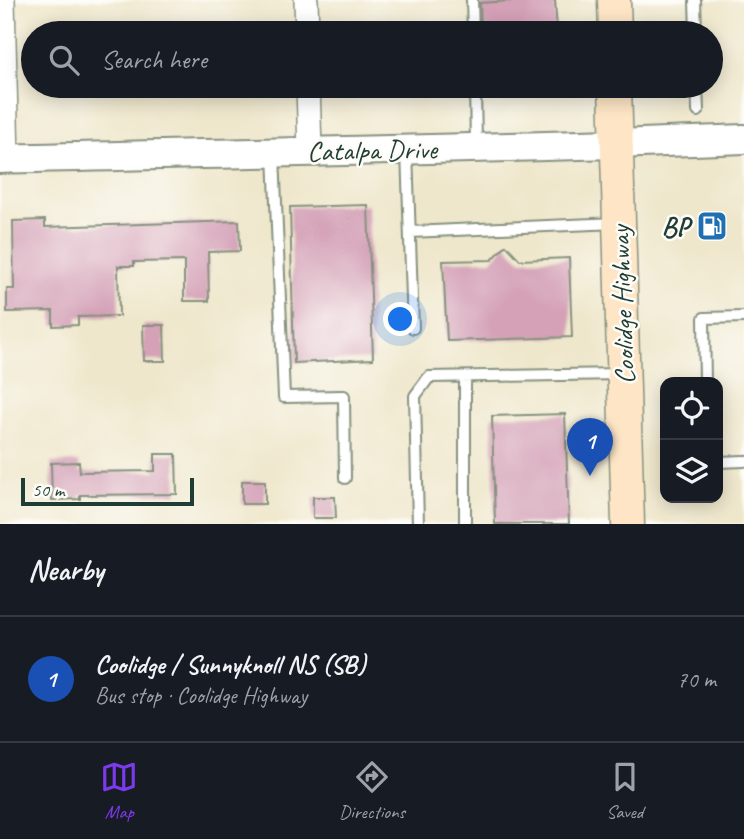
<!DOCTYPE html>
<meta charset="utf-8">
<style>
body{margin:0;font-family:Caveat,sans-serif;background:#20242c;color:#f1f3f6}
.controls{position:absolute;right:21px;bottom:21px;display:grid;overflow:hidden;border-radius:14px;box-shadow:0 4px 18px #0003}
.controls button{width:63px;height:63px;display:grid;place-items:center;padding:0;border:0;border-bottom:2px solid #363941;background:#171b24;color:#f1f3f6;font:35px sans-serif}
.scale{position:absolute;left:21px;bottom:18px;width:173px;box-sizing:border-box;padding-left:7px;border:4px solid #1f3d34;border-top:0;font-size:19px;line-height:24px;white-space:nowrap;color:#1f3d34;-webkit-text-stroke:5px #fdfcf7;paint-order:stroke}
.you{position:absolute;left:401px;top:320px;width:24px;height:24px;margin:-18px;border:5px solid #fff;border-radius:50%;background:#1a73e8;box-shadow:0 0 0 10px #1a73e833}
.badge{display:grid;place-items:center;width:46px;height:46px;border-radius:50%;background:#7c3aed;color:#fff;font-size:23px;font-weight:700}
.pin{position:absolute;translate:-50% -58px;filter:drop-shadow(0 2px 4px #0008)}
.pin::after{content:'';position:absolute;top:37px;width:24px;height:21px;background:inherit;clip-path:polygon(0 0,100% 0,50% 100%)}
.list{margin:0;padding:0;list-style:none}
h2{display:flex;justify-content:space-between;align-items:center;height:91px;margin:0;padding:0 28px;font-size:30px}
h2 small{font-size:23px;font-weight:400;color:#9ea1a6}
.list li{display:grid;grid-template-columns:46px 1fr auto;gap:21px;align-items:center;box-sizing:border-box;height:126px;padding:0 28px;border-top:2px solid #363941}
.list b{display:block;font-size:26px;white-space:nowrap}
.list p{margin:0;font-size:23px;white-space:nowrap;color:#9ea1a6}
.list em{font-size:23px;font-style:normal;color:#9ea1a6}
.icon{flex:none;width:38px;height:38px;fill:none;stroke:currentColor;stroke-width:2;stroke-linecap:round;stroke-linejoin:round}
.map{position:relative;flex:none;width:744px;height:524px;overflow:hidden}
.search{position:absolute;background:#171b24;box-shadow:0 4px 18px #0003;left:21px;right:21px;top:21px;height:77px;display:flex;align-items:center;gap:18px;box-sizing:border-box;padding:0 24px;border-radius:38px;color:#9ea1a6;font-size:26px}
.sheet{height:217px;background:#171b24}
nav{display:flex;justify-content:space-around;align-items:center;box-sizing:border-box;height:98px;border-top:2px solid #363941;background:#171b24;font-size:19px;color:#9ea1a6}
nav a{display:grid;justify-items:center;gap:4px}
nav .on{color:#7c3aed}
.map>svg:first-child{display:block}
.building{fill:#d4a1b7}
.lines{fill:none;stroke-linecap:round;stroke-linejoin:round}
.service-casing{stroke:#879280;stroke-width:14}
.minor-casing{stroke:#879280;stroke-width:26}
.tertiary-casing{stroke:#879280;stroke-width:32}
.secondary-casing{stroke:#879280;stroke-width:35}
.service{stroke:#fff;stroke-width:10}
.minor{stroke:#fff;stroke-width:23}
.tertiary{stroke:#fff;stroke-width:28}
.secondary{stroke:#fde5c5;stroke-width:32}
.labels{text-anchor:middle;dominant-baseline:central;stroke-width:5;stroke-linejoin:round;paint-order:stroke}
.street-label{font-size:28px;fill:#1f3d34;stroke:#fdfcf7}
.poi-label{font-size:28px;font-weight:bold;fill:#1f3d34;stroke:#fdfcf7;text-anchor:end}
</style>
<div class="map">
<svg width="744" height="524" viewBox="0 0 744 524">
<rect width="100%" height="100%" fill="#fdfcf7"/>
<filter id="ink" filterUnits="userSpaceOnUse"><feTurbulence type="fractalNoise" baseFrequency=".0143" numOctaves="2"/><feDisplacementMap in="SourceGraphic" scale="14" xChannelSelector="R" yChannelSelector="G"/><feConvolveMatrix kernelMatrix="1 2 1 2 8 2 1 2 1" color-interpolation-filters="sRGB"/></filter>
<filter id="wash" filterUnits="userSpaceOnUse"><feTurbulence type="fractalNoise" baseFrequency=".00686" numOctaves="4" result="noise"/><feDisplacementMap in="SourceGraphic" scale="28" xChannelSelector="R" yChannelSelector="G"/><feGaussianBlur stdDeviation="1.57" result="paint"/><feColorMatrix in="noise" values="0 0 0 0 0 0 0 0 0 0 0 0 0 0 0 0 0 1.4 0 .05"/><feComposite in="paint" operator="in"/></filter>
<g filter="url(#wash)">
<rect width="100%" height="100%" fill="#efe7cc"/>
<g id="blocks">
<!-- building -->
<path class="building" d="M526,0H555L557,33H481L480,3Z
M368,205L373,359L294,363L290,207Z
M45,220V227L239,221L240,251L208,252L209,301H184V261L134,262V266H118L119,316L78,317V325L53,326V311L7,312V289H14L13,221Z
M506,245L520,260L569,258L572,337L447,341L443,261L492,260Z
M143,325H164L165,361H144Z
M565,414L569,524H495L492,416Z
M155,454H176L177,494L80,495V499L52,500L51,463L79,462L80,472L155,471Z
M242,481H265V504H242Z
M313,497H335L336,518H313Z"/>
</g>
</g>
<g filter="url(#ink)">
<use href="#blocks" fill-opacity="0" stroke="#879280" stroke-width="2"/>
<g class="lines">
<!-- service casing -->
<g class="service-casing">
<path id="service" d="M472,0L473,33
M695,0L696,33
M475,86L476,146
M697,86L698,111
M407,151L413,328
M274,154L284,397L344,396L345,478
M410,232L617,223
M465,377V524
M705,382L704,318L744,317
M718,462L744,461
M418,524L415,396L429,377L622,374"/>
</g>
<!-- minor casing -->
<g class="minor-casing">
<path id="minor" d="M3,0L7,159
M306,0L307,33
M308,86L310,150"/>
</g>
<!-- tertiary casing -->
<g class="tertiary-casing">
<path id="tertiary" d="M0,159C248,152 496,150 744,139"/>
</g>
<!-- secondary casing -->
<g class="secondary-casing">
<path id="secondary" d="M614,0L615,33
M615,86L628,524"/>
</g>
<!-- service -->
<use href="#service" class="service"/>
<!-- minor -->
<use href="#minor" class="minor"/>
<!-- tertiary -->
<use href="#tertiary" class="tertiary"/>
<!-- secondary -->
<use href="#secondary" class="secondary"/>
</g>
</g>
<!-- icons -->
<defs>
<g id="fuel-square" transform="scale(1.575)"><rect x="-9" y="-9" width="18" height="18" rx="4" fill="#1f6fb2" stroke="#fdfcf7"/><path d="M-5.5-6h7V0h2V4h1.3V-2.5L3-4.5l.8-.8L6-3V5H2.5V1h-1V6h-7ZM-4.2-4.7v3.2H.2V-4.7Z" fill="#fff"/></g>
</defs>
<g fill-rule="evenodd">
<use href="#fuel-square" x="712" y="226"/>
</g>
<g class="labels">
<!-- street labels -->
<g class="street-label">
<text transform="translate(372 150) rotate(-1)">Catalpa Drive</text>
<text transform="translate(622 305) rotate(-92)">Coolidge Highway</text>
</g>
<!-- poi labels -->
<g class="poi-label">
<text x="689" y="226">BP</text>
</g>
</g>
</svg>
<div class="controls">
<button><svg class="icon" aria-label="locate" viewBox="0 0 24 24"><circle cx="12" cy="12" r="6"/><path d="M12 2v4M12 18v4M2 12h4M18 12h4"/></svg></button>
<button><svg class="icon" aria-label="layers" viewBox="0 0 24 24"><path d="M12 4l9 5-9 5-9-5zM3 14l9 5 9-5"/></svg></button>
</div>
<div class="scale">50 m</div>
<div class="you"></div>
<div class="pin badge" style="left:590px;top:476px;background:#1a4fb4">1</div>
<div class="search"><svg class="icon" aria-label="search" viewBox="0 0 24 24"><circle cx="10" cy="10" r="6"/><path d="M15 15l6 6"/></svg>Search here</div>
</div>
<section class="sheet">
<h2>Nearby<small></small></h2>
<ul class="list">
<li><span class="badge" style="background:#1a4fb4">1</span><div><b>Coolidge / Sunnyknoll NS (SB)</b><p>Bus stop · Coolidge Highway</p></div><em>70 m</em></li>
</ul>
</section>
<nav>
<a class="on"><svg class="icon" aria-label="map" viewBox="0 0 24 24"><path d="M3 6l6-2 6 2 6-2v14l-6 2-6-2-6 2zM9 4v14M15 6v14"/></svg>Map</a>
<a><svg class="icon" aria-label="directions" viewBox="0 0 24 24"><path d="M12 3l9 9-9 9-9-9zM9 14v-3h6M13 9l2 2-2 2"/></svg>Directions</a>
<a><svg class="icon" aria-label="saved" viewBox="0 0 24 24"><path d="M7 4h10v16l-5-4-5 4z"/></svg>Saved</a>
</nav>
